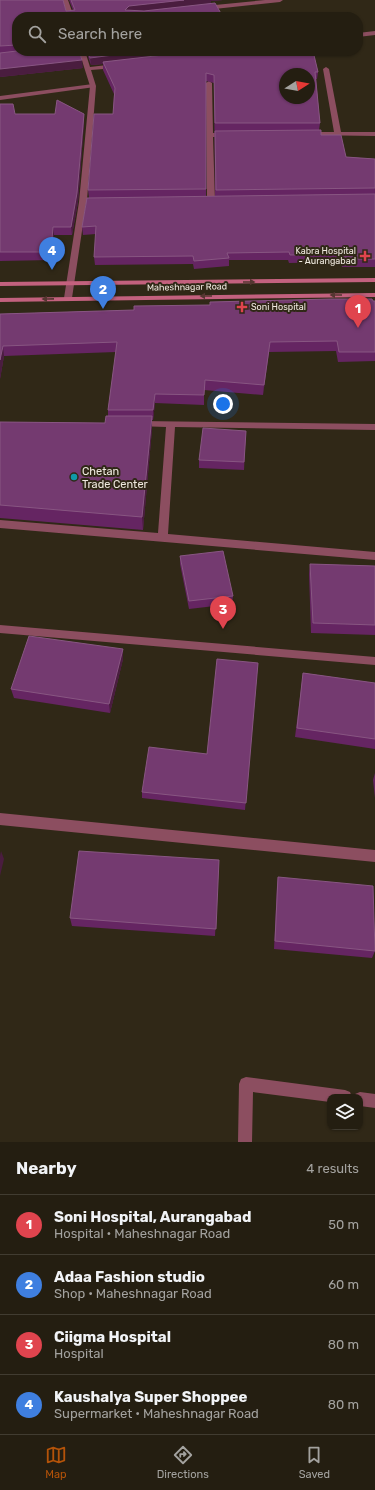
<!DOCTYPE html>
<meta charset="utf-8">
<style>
body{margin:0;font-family:Rubik,sans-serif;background:#302b1f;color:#f1f3f6}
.controls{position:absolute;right:12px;bottom:12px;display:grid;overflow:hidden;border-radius:8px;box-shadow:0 1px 3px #0004}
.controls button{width:36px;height:36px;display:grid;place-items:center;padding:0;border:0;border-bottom:1px solid #413c31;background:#241e11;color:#f1f3f6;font:20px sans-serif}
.compass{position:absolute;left:279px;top:68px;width:36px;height:36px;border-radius:50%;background:#241e11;box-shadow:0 1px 3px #0004;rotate:79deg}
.you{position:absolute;left:223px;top:404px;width:14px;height:14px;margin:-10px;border:3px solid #fff;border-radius:50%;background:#1a73e8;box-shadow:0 0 0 6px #1a73e833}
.badge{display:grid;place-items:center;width:26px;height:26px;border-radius:50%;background:#b45309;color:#fff;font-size:13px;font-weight:700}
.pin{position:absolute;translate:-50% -33px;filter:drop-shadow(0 1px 2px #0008)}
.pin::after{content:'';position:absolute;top:21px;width:14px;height:12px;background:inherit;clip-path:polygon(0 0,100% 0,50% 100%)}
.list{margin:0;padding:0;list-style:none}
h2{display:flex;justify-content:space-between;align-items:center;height:52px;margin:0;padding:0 16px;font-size:17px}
h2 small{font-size:13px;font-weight:400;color:#a3a29f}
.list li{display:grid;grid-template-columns:26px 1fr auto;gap:12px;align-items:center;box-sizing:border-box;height:60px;padding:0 16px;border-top:1px solid #413c31}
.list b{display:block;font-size:15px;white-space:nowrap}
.list p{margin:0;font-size:13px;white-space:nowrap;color:#a3a29f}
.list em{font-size:13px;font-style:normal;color:#a3a29f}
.icon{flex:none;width:22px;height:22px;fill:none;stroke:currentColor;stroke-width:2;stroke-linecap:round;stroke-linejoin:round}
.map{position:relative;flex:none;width:375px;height:1142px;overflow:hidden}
.search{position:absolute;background:#241e11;box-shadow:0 1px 3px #0004;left:12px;right:12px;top:12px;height:44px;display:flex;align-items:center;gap:10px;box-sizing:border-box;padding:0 14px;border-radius:16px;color:#a3a29f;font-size:15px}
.sheet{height:292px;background:#241e11}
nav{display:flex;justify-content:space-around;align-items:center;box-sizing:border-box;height:56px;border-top:1px solid #413c31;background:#241e11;font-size:11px;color:#a3a29f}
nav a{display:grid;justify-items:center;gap:2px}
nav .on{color:#b45309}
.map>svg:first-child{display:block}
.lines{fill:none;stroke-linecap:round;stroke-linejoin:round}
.lane{fill:#8c4e60;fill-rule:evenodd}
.street{fill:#8c4e60;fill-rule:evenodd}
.secondary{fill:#c3617e;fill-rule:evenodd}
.wall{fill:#652562;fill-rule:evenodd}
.shaded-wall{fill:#4a1d3f}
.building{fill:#743a70;stroke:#885682;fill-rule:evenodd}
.oneway{fill:#553631}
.health-dot{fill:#e0444e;stroke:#302817;stroke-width:1.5}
.culture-dot{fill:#0f9aa8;stroke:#302817;stroke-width:1.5}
.labels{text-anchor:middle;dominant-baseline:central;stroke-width:4;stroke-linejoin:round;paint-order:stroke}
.far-poi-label{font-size:9px;fill:#f0eae0;stroke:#302817;text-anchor:end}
.far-street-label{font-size:9px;fill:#f0eae0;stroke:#302817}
.poi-label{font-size:11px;fill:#f0eae0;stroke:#302817;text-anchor:start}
</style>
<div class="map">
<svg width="375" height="1142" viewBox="0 0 375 1142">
<rect width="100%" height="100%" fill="#302817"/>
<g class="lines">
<!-- lane -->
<path class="lane" d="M93,84L95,85V87L0,100V96Z"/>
<!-- street -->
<path class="street" d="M62,0H68L74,17H68Z
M265,0H283L280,2L205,10L202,8L205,6Z
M375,31V35L358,37V33Z
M79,51H85L90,67L116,64L119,66L116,68L91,70L96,86L87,200H99L103,202L99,204H86L72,298L68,300L64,298L79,202L90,86Z
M326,67L329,69L341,132H375V136L307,135L306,134L309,132H334L323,69Z
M209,81L212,83L213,133H227L230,135L227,137H213L215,201L211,203L207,201L206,83Z
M140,421L375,424V430L175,427L168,534L375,552V560L0,528V520L158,533L166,427L137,426L136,424Z
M0,625L375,657V665L0,633Z
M0,813L375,850V862L0,825Z
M246,1077L345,1090L350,1092L352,1097H330V1102L253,1092L252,1142H238L239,1084L241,1079Z
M360,1092L375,1094V1108L360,1106V1097H354L355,1094Z"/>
<!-- secondary -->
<path class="secondary" d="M375,278V282L0,286V282Z
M375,293V297L0,302V298Z"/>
</g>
<!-- wall -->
<path class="wall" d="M0,0L66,11L73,10L69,0H223L211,1V4L17,17V51L83,68L0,77Z
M86,51H313L318,72L317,79H316L320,123L319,130L321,135L346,157L375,159V267H342L340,262L289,263L288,260H229V266L194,269L193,264L95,265L94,257L96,234L83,235L82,227L89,198L88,190L113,114L114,94L103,70V64L91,65ZM206,81L214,83L215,196H206Z
M0,104L15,114H84V122L78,202L72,235H54L52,260L0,261Z
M375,301V361L338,362L336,351L269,352L263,395L204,390V405L155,403L153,420H152V429L143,530L0,518V422L105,423L108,416V410L116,352L4,356L0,379V314L134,310L210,305Z
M246,431L244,470L199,468V460Z
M180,556L233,596L232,604L189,609L180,564Z
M310,564L375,566V635L311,633L309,574Z
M123,659L110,713L14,698L11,689Z
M258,663L245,810L142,798V792L207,754Z
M303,673L375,683V749L295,737Z
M375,773V798L373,780Z
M219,860L215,936L72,926L70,918Z
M278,877L375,951L372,958L274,949L277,885Z"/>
<!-- shaded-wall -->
<path class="shaded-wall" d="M184,0H223L211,1V5L126,17L125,10L129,6Z
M144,51H207L103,62V64L91,65L90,58Z
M82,60L83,68L0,77V69Z
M84,114V122L78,202L72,235L71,227Z
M53,227L54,235L52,260L51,252Z
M270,342L269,352L263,395L264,385Z
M3,346L4,356L0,379V360Z
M155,394V403L153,420V410Z
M152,416V429L143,530L142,517Z
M123,649V659L110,713L109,704Z
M1,851L4,859L0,876V856Z"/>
<!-- building -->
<path class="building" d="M0,0H63L66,11L75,10L71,0H184L129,6L125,10L144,11L215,3L223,17H17V45L0,46Z
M17,51H79L82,60L0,69V53Z
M88,51H144L90,58Z
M198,51H313L318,72H315L320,123H215L214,75L206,73V189L88,190L94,114H113L115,88L103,62ZM285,74H309V98H285Z
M57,100L84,114L77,193L71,227H53L51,252H0V104H13L15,114H55Z
M321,130V135H341L346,157L375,159V188L216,190L215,131Z
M375,194V259H343L342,254L290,255L289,252L227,253L229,258L194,261L193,256L94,257L96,226L82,227L87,198Z
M331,299H372L373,301H375V352H339L337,341L270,342L264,385L205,380L204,395L155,394L153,410H108L117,342L3,346L0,360V314L134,310V306L210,305V302Z
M106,416H152L142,517L0,505V422L105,423Z
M203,428L246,431L244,462L199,460Z
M223,551L233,596L189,601L180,556Z
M310,564L375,566V625L313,623Z
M29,636L123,649L109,704L11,689Z
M217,659L258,663L246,803L142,792L149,747L207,754Z
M303,673L375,683V739L297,728Z
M79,851L219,860L216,929L70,918Z
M278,877L373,886L375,951L275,941Z"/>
<!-- one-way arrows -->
<defs><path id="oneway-solid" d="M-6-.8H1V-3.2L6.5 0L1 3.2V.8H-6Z"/></defs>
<g class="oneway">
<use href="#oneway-solid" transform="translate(249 282)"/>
<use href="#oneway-solid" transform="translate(336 295) rotate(180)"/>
<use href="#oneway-solid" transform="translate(206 296) rotate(180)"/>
<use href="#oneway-solid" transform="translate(48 299) rotate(179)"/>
</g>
<!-- markers -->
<g class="health-dot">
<path d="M363 250h4v4h4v4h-4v4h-4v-4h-4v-4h4z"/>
<path d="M240 301h4v4h4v4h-4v4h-4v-4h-4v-4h4z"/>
</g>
<circle class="culture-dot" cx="74" cy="477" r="4"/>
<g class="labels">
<!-- far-poi labels -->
<g class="far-poi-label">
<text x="356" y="251">Kabra Hospital<tspan x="356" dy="10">- Aurangabad</tspan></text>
<text x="251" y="307" text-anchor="start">Soni Hospital</text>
</g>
<!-- far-street labels -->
<g class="far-street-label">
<text transform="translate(187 287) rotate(-1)">Maheshnagar Road</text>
</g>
<!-- poi labels -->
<g class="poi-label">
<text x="82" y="471">Chetan<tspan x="82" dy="13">Trade Center</tspan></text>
</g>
</g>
</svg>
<div class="controls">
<button><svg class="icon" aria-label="layers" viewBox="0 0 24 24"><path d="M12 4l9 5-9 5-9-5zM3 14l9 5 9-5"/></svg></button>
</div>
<svg class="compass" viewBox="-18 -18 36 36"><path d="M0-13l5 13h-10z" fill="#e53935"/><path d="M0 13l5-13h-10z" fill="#a3a29f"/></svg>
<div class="you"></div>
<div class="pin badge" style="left:358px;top:328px;background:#e0444e">1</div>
<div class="pin badge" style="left:103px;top:309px;background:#3f7fe0">2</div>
<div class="pin badge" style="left:223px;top:629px;background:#e0444e">3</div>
<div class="pin badge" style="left:52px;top:270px;background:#3f7fe0">4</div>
<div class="search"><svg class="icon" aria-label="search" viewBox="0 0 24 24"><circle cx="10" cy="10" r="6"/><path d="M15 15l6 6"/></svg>Search here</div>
</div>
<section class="sheet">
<h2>Nearby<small>4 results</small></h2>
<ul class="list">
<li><span class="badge" style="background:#e0444e">1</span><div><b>Soni Hospital, Aurangabad</b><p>Hospital · Maheshnagar Road</p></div><em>50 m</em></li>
<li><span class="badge" style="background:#3f7fe0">2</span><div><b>Adaa Fashion studio</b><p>Shop · Maheshnagar Road</p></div><em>60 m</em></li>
<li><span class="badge" style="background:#e0444e">3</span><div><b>Ciigma Hospital</b><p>Hospital</p></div><em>80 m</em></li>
<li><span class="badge" style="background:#3f7fe0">4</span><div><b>Kaushalya Super Shoppee</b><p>Supermarket · Maheshnagar Road</p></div><em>80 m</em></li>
</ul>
</section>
<nav>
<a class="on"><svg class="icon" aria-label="map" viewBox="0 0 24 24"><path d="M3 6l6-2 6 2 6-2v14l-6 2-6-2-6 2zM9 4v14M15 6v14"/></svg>Map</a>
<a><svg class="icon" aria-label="directions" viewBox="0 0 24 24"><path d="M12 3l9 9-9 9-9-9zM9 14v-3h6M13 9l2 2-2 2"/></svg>Directions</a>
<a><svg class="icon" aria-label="saved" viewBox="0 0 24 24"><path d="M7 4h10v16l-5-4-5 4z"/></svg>Saved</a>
</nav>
